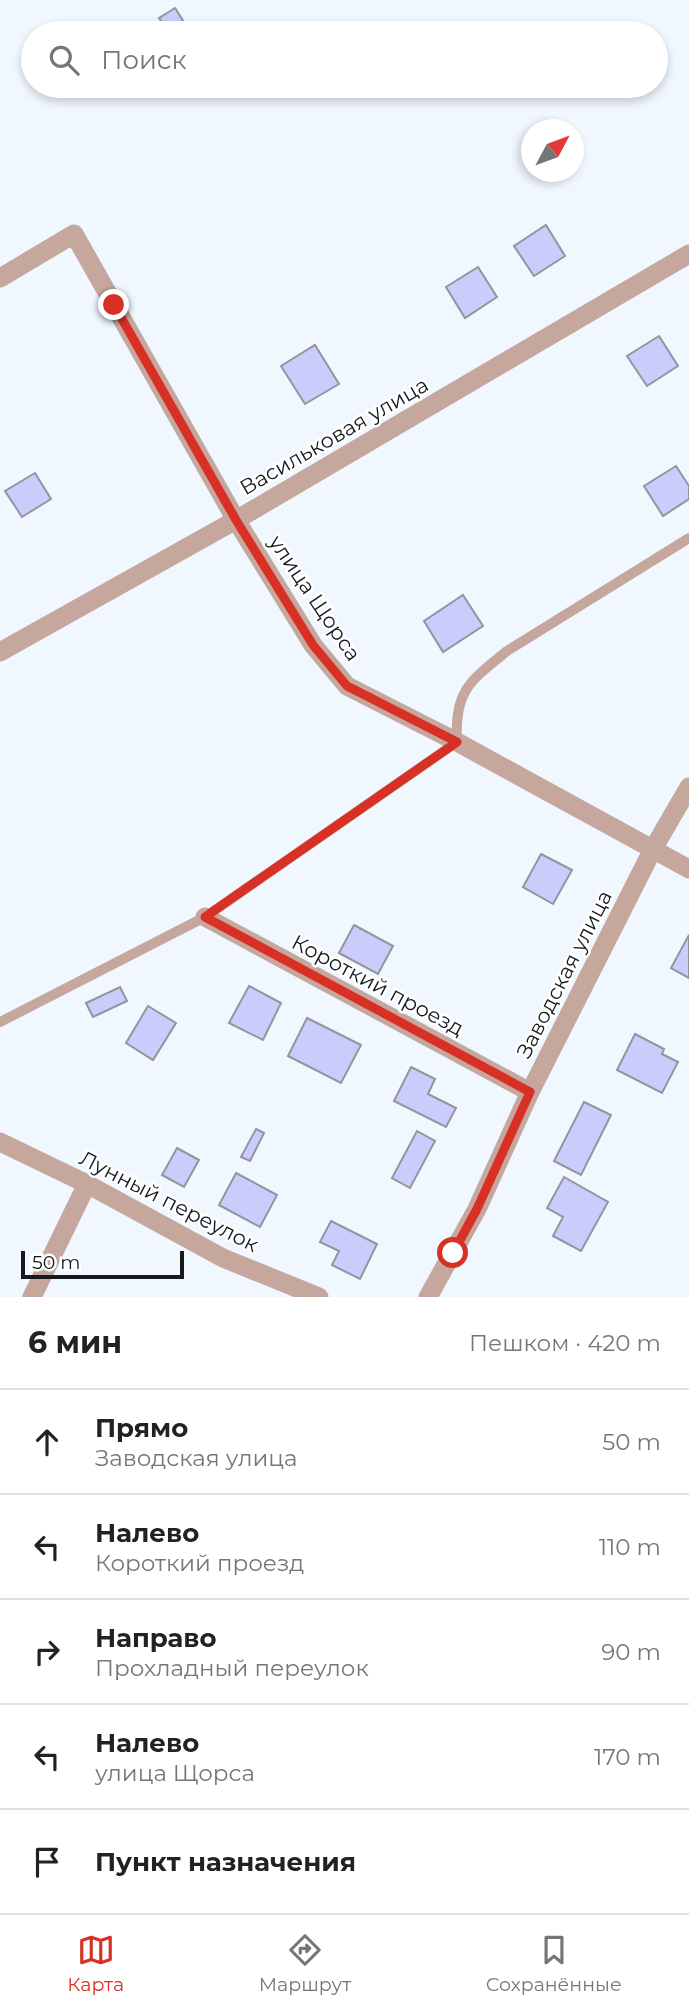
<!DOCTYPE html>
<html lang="ru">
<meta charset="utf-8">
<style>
body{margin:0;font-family:Montserrat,sans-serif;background:#f2f2f2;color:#222}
.compass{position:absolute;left:521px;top:119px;width:63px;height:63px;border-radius:50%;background:#fff;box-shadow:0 4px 10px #0003;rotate:49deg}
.scale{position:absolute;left:21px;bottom:18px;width:163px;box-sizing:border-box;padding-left:7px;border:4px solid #171a1d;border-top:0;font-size:19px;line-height:24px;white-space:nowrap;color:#171a1d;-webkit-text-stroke:5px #fff;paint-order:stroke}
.stop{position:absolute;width:21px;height:21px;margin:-16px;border:5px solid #d93025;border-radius:50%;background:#fff}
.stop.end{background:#d93025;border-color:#fff;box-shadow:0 2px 7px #0008}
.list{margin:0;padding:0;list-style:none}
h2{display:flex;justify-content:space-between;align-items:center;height:91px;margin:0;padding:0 28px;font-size:30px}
h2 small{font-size:23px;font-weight:400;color:#767676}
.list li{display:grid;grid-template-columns:46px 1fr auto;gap:21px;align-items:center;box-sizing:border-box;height:105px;padding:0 28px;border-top:2px solid #e0e0e0}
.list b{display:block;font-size:26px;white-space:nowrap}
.list p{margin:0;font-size:23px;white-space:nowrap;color:#767676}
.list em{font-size:23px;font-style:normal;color:#767676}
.icon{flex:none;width:38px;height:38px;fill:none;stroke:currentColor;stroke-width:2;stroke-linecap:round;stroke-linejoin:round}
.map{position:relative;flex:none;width:689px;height:1297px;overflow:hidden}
.search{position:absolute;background:#fff;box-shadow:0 4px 10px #0003;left:21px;right:21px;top:21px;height:77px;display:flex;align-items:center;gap:18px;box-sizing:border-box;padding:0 24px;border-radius:38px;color:#767676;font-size:26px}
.sheet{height:616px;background:#fff}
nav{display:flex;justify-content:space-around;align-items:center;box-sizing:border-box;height:98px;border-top:2px solid #e0e0e0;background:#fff;font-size:19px;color:#767676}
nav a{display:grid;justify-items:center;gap:4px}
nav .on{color:#d93025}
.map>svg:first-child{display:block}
.building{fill:#cacdfc;stroke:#93949e;stroke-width:2}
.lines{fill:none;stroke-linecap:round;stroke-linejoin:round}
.lane{stroke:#c5a79e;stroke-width:10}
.street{stroke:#c5a79e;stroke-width:19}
.route{stroke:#d93025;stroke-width:9}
.labels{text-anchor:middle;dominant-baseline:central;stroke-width:5;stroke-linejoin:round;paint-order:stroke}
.street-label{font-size:21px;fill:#171a1d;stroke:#fff}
</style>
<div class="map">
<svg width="689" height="1297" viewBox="0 0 689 1297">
<rect width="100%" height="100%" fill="#f0f7fe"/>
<!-- building -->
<path class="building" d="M175,8L191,33H169L159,18Z
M546,225L565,256L534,276L514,246Z
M478,267L497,297L465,318L446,287Z
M659,336L678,366L647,386L627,356Z
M315,345L339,384L305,404L281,366Z
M676,466L689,486V499L663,516L644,486Z
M35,473L51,499L22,517L5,491Z
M463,595L483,626L443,652L424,621Z
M541,854L572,870L553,904L523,887Z
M354,925L393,946L378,974L339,953Z
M689,935V978L671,968Z
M249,986L281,1003L263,1040L229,1023Z
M120,987L127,1001L93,1017L86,1003Z
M148,1006L176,1023L153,1060L126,1043Z
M307,1018L361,1045L341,1083L288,1056Z
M635,1034L664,1049L662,1054L678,1062L662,1093L617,1070Z
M411,1067L435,1079L428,1094L456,1108L446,1127L394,1101Z
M584,1102L611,1115L581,1175L554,1161Z
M256,1129L264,1133L250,1161L241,1157Z
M417,1131L435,1141L410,1188L392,1178Z
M177,1148L199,1160L184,1187L162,1175Z
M236,1173L277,1195L260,1227L219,1205Z
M564,1177L608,1202L581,1251L553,1236L563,1217L547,1208Z
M331,1221L377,1244L360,1279L332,1265L339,1251L320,1242Z"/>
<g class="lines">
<!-- lane -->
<path class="lane" d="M0,1022L205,917L457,742C454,691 470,681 507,651L689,538"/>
<!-- street -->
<path class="street" d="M0,278L74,234L236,520L313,645L347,686L457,742L689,869
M0,652L236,520L689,254
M205,917L530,1092
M0,1142L87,1184L223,1258L319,1297
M32,1297L87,1184
M428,1297L477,1209L530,1092L653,849L689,787"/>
</g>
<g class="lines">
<!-- route -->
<path class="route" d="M114,305L236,520L313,645L347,686L457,742L205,917L530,1092L477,1209L453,1253"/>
</g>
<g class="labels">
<!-- street labels -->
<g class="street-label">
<text transform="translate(334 436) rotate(-30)">Васильковая улица</text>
<text transform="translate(315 598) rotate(56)">улица Щорса</text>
<text transform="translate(564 974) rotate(-63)">Заводская улица</text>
<text transform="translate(378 985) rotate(28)">Короткий проезд</text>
<text transform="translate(169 1201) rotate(27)">Лунный переулок</text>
</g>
</g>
</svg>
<svg class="compass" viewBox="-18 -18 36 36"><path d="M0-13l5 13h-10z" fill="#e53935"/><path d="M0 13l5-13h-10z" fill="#767676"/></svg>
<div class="scale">50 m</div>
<div class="stop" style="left:453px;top:1253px"></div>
<div class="stop end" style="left:114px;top:305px"></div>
<div class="search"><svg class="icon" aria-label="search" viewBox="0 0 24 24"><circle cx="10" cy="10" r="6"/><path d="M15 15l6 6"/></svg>Поиск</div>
</div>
<section class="sheet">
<h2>6 мин<small>Пешком · 420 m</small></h2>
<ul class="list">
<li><svg class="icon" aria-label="ahead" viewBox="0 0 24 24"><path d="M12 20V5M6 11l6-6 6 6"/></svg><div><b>Прямо</b><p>Заводская улица</p></div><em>50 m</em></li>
<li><svg class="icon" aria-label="left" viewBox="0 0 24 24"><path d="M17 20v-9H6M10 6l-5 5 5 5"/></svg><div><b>Налево</b><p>Короткий проезд</p></div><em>110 m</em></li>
<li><svg class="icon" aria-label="right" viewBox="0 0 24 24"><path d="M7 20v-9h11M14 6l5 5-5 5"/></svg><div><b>Направо</b><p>Прохладный переулок</p></div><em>90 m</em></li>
<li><svg class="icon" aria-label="left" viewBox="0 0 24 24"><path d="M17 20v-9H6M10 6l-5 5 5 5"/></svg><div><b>Налево</b><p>улица Щорса</p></div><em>170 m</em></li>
<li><svg class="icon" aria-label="arrive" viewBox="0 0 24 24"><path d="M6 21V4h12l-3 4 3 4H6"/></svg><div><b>Пункт назначения</b></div></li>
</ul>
</section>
<nav>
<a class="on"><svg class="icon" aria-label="map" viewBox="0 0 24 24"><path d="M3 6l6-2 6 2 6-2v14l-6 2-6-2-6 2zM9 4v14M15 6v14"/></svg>Карта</a>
<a><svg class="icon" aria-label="directions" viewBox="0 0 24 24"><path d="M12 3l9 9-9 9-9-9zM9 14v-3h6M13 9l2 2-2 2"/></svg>Маршрут</a>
<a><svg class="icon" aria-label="saved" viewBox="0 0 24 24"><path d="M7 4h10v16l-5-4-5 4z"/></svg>Сохранённые</a>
</nav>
